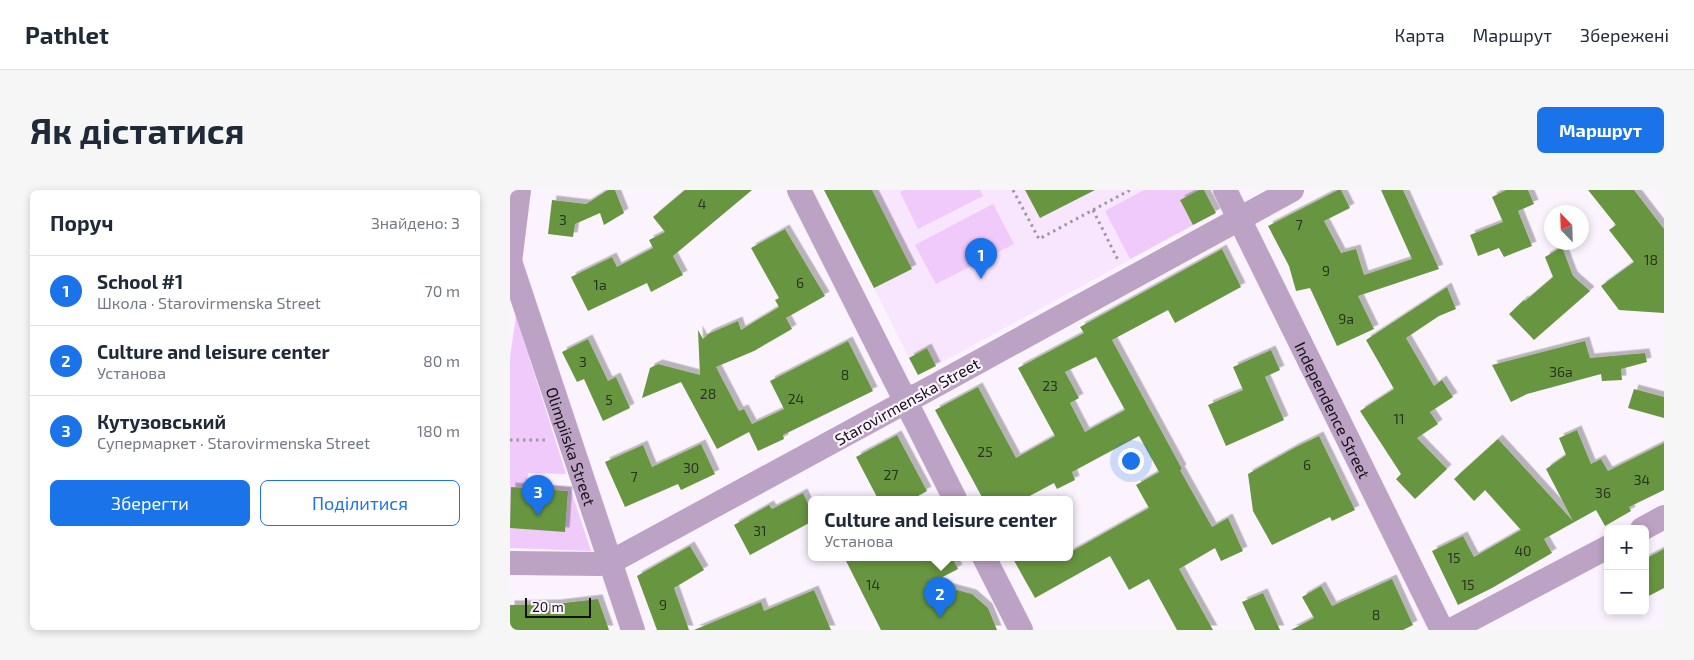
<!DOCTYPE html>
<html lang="uk">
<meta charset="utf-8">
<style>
body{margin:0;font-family:"Exo 2",sans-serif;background:#f6f6f7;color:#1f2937}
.controls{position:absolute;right:15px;bottom:15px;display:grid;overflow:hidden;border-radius:8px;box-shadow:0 2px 8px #0003}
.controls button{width:45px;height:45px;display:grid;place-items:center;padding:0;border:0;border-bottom:1px solid #e0e1e3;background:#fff;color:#1f2937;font:25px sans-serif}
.compass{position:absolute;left:1034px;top:15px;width:45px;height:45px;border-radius:50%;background:#fff;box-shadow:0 2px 8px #0003;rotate:337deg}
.scale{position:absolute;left:15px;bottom:12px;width:66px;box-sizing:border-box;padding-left:5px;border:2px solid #161117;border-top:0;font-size:14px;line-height:18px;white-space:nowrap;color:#161117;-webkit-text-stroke:4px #fbf3fe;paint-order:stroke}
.you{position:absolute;left:620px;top:270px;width:18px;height:18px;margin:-12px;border:4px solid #fff;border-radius:50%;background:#1a73e8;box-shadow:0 0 0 8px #1a73e833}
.badge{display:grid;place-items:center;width:32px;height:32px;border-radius:50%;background:#1a73e8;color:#fff;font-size:16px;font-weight:700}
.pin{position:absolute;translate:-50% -41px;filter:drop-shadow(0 1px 2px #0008)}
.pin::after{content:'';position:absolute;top:26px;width:18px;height:15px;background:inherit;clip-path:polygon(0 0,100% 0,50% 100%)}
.popup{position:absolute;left:298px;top:306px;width:265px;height:65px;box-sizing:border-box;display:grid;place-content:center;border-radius:8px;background:#fff;filter:drop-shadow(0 1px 4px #0005);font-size:16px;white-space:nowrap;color:#747a83}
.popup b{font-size:19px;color:#1f2937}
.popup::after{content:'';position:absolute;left:50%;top:100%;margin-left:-10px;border:10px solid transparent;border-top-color:#fff}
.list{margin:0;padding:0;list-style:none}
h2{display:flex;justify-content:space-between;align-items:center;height:65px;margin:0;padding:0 20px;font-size:21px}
h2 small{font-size:16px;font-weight:400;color:#747a83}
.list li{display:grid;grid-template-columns:32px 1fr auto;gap:15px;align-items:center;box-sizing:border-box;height:70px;padding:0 20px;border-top:1px solid #e0e1e3}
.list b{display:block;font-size:19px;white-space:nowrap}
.list p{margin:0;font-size:16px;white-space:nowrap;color:#747a83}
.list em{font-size:16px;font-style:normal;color:#747a83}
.actions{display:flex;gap:10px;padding:15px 20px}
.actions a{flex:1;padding:11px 0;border:1px solid #1a73e8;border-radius:8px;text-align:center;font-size:18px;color:#1a73e8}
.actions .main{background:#1a73e8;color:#fff}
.map{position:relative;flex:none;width:1154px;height:440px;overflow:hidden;border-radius:8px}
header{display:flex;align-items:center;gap:30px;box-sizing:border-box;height:70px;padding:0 25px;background:#fff;border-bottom:1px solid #e0e1e3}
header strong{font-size:24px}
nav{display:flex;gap:28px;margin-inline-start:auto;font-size:18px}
.intro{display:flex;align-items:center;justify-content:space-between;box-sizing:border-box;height:120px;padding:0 30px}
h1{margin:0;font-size:35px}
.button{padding:12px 22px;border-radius:8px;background:#1a73e8;color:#fff;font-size:18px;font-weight:700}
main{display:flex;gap:30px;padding:0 30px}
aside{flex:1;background:#fff;border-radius:8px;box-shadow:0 2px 8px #0003}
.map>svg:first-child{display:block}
.built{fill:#f8e5fe}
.green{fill:#efcafa}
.building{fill:#679640;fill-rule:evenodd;filter:url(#shadow)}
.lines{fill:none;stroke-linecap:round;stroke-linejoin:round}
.path{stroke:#9e97a0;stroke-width:3;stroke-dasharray:2.5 4;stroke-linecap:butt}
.minor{stroke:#bca2c4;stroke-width:24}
.labels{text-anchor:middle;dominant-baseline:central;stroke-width:4.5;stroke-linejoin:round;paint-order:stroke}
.number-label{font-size:14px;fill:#2a3221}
.street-label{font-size:16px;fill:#161117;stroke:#fbf3fe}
</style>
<header>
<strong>Pathlet</strong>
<nav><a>Карта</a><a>Маршрут</a><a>Збережені</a></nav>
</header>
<div class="intro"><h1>Як дістатися</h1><a class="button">Маршрут</a></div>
<main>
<aside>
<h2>Поруч<small>Знайдено: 3</small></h2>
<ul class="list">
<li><span class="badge">1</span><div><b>School #1</b><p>Школа · Starovirmenska Street</p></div><em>70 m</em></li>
<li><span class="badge">2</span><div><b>Culture and leisure center</b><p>Установа</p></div><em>80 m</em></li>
<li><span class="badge">3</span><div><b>Кутузовський</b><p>Супермаркет · Starovirmenska Street</p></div><em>180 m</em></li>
</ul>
<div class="actions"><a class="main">Зберегти</a><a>Поділитися</a></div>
</aside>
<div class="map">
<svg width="1154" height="440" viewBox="0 0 1154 440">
<defs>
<filter id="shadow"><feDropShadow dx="4.5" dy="-4.5" stdDeviation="0" flood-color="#0004"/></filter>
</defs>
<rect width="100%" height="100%" fill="#fbf3fe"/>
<!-- built -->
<path class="built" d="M314,0H694L706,23L408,185Z"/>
<!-- green -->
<path class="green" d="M394,0H470L473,6L408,39L390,2Z
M634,0H689L670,10L683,35L620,69L595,21Z
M483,14L504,54L426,94L405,55Z
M6,126L56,284L18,283L17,293L60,297L81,361L0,358V167Z"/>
<!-- building -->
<path class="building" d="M98,0H105L114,23L94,35L90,23L65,34L63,47L38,44L42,10L76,14Z
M175,0H242L163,66L173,85L141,102L137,93L78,121L61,87L102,67L107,77L143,58L139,50L155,42L143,27Z
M314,0H362L402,79L364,98Z
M515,0H585L530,28Z
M689,0H694L706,23L683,35L670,10Z
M828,0H831L840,18L814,31L831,63L846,59L854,85L902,69L871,0H893L929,79L848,106L864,139L827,156L800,98L786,101L779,76L758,36Z
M996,0H1018L1024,14L1008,21L1022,56L994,67L989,58L968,66L960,45L993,32L982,7Z
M1078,0H1124L1154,39V123L1109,120L1091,96L1124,72L1099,40L1106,35Z
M275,39L315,106L276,128L282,139L244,161L206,177L229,221L234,219L242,234L274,219L260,191L338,151L363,201L273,245L274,249L248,261L239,242L207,259L171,192L132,208L140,178L148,174L190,185L188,140L193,149L198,144L228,131L231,140L269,117L265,110L269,108L241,58Z
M1052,57L1063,86L1080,101L1024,150L999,124L1014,110L1015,111L1043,87L1035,67Z
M712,59L731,97L665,133L658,120L602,150L672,279L670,280L702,337L718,328L733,361L711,371L705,358L669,379L703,440H667L639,389L619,400L600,366L525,408L502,367H559V363L639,318L626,295L649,282L629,246L562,282L565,290L547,299L544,293L514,309H473L425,220L468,197L506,268L545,246L508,178L574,143L570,137ZM586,167L615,220L575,242L560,213L569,208L555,182Z
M937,97L946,119L929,126L896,148L924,196L932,190L943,207L920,222L928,234L907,248L937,279L905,309L886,289L891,284L850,221L884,199L856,150Z
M78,149L98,191L106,187L120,218L93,231L74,189L67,192L52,162Z
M1075,151L1080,168L1135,163L1137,172L1111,179L1112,190L1092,191L1091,184L1017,204L1001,212L982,175Z
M417,158L426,176L408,185L399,168Z
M761,160L770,180L755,187L774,230L716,256L698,215L733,200L723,177Z
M1124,199L1154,207V228L1118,218Z
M1067,240L1081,274L1091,269L1098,281L1154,253V300L1119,317L1121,321L1095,336L1086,320L1034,349L1042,363L982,398L948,415L922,361L953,346L964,367L1011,340L975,300L964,311L944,289L988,249L1063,331L1036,279L1056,265L1049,248Z
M387,245L417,301L403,309H368L346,267Z
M809,246L845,320L822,331L820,327L762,355L743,321L738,284L786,257Z
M191,254L205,284L171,300L168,294L115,317L95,272L133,255L142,277Z
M1,297L58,301L55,342L0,338Z
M293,303L301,320V332L240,365L224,335L259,315L262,319Z
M180,356L194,380L164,398L179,440H147L127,386Z
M1154,359V398L1135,408V369Z
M334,367H442L448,379L421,393L462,404L478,418L487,440H371Z
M882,389L903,435L893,440H781L804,428L792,407L811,396L822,416Z
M304,400L321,440H184L251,412L254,421Z
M753,403L770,440H745L732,412Z
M88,409L99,440H0V415L46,414Z"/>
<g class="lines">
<!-- path -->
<path class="path" d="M503,0L529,49L620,0
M583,20L608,70
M0,250H37"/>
<!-- minor -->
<g class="minor">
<path d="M289,0L445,309"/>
<path id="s1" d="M715,0L932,440"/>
<path id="s2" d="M0,71L123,440"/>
<path d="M0,72L9,0"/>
<path d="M1132,339L1154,327"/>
<path d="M474,367L511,440"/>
<path d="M0,373L89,374L99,373L386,217L395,209L408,205L782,0"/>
<path d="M941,440L1098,357"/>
</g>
</g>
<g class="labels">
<!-- number labels -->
<g class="number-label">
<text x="192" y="13">4</text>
<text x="53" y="29">3</text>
<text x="789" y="34">7</text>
<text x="1141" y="69">18</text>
<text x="816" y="80">9</text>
<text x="290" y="92">6</text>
<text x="90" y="94">1а</text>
<text x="836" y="128">9а</text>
<text x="73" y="171">3</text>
<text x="1051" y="181">36а</text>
<text x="335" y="184">8</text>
<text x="540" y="195">23</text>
<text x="198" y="203">28</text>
<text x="286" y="208">24</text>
<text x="99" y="209">5</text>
<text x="889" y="228">11</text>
<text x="475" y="261">25</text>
<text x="797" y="274">6</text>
<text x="181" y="277">30</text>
<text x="381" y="284">27</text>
<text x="124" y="286">7</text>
<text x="1132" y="289">34</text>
<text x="1093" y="302">36</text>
<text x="250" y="340">31</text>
<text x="1013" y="360">40</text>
<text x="944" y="367">15</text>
<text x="363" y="394">14</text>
<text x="958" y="394">15</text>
<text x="153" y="414">9</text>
<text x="866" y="424">8</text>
</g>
<!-- street labels -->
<g class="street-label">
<text transform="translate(397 211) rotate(-29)">Starovirmenska Street</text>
<text stroke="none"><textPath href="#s1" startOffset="245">Independence Street</textPath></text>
<text stroke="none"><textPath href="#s2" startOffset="195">Olimpiiska Street</textPath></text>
</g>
</g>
</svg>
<div class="controls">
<button>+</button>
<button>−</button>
</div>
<svg class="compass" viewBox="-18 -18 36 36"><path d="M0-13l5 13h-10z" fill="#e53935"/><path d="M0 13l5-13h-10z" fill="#747a83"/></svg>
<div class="scale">20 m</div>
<div class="you"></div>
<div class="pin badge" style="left:471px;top:89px">1</div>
<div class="pin badge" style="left:430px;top:428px">2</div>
<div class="popup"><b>Culture and leisure center</b>Установа</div>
<div class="pin badge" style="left:28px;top:326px">3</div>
</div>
</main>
